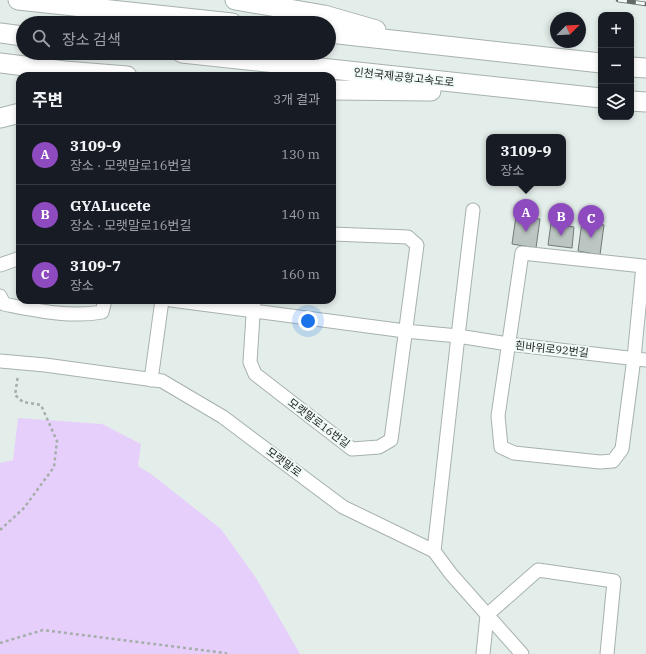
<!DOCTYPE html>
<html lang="ko">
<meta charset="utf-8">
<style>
body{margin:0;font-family:"IBM Plex Serif","Noto Sans KR",serif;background:#20242c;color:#f1f3f6}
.controls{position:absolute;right:12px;top:12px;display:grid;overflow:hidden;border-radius:8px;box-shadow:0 2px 6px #0003}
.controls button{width:36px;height:36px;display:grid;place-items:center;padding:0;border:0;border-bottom:1px solid #363941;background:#171b24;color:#f1f3f6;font:20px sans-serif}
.compass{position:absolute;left:550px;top:12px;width:36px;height:36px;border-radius:50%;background:#171b24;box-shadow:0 2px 6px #0003;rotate:66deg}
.you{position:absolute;left:308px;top:321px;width:14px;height:14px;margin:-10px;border:3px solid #fff;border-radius:50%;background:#1a73e8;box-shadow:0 0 0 6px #1a73e833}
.badge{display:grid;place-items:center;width:26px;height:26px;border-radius:50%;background:#8e4bc0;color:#fff;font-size:13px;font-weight:700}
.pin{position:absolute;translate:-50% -33px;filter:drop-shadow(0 1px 2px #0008)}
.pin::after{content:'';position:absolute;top:21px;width:14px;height:12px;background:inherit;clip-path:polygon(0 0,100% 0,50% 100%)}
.popup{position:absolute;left:486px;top:134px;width:80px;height:52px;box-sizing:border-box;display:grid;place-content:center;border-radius:8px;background:#171b24;filter:drop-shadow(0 1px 3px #0005);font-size:13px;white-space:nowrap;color:#9ea1a6}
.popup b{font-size:15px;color:#f1f3f6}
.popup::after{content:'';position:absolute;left:50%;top:100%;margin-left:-8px;border:8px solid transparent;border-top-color:#171b24}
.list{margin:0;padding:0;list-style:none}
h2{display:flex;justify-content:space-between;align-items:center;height:52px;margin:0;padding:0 16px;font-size:17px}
h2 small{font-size:13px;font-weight:400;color:#9ea1a6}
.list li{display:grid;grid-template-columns:26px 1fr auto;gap:12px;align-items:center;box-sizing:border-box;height:60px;padding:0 16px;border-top:1px solid #363941}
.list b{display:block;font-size:15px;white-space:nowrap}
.list p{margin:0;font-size:13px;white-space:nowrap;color:#9ea1a6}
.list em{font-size:13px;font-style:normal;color:#9ea1a6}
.icon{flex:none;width:22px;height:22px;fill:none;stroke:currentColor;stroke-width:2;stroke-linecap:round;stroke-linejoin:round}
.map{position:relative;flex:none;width:646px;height:654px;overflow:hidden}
.search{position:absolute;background:#171b24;box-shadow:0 2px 6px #0003;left:16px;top:16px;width:320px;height:44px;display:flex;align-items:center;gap:10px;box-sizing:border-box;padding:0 14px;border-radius:22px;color:#9ea1a6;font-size:15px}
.panel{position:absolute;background:#171b24;box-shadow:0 2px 6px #0003;left:16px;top:72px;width:320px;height:232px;border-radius:12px}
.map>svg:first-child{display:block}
.green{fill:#e6d0fb}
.building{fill:#bbc5c1;stroke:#727b78}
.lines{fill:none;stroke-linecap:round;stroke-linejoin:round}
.minor-casing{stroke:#a7b1ae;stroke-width:15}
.highway-casing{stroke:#a7b1ae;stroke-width:21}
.path{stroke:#a6aeab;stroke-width:2.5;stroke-dasharray:3 3;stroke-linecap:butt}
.minor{stroke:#fff;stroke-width:13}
.highway{stroke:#fff;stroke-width:19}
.rail-casing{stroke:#636967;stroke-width:4.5}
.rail{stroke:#f0faf7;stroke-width:3;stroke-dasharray:9;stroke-linecap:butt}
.labels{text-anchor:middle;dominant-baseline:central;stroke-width:4;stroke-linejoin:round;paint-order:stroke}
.street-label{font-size:11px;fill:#1a1e1d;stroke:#f0faf7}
</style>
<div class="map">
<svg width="646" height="654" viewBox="0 0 646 654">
<rect width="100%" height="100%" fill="#e3ede9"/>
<!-- green -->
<path class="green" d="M18,418L102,424L141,444L138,466L151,474L221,529L256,578L300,654H0V463L13,460Z"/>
<!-- building -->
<path class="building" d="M516,216L540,219L536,248L512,244Z
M582,222L604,225L600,255L578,251Z
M551,223L574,227L572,248L548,245Z"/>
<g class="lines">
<!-- minor casing -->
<g class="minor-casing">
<path id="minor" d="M522,253L643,266L634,358L622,449L613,461L600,462L514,453L501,447L498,416Z
M0,265L20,258
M0,296L4,304C35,310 70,318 102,312L105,300
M171,300L405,331L458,336L508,344L646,360
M254,300L250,362L255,374L352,449L379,447L391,440L417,245L408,237L332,234
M0,361L45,365L162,381L223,417L343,507L434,551L451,574L522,654
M151,380L162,300
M434,551L458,336L473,210
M483,654L487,615L538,570L614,581L607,654"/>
</g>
<!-- highway casing -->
<g class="highway-casing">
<path id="highway" d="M18,0L232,23
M235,0L324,15L376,30
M0,33L23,36
M329,33L601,63
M182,53L601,98
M0,63L65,71L127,76
M631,67L646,68
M332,90L431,91
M631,101L646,102
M0,118L20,113"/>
</g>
<!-- path -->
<path class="path" d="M0,530L24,508L54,467L57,441L41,405L23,402L15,395L18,375
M0,643L43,630L225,653L227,654"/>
<!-- minor -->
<use href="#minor" class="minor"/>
<!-- highway -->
<use href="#highway" class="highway"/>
<!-- rail casing -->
<g class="rail-casing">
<path id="rail" d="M618,0L646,4"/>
</g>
<!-- rail -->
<use href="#rail" class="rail"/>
</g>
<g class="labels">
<!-- street labels -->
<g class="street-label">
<text transform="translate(404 77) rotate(6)">인천국제공항고속도로</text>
<text transform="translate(552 349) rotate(6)">흰바위로92번길</text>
<text transform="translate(319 423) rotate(37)">모랫말로16번길</text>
<text transform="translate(284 462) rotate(37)">모랫말로</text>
</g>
</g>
</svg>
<div class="controls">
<button>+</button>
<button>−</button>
<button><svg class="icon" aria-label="layers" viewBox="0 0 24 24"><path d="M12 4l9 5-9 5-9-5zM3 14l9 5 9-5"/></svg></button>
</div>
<svg class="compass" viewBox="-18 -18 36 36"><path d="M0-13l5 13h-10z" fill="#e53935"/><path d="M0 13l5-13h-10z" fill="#9ea1a6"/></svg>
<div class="you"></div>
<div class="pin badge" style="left:526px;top:232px">A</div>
<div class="popup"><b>3109-9</b>장소</div>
<div class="pin badge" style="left:561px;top:236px">B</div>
<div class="pin badge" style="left:591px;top:238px">C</div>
<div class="search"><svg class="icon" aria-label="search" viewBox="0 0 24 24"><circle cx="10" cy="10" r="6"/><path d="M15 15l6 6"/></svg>장소 검색</div>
<section class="panel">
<h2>주변<small>3개 결과</small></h2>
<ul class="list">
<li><span class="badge">A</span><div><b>3109-9</b><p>장소 · 모랫말로16번길</p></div><em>130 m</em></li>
<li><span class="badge">B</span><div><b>GYALucete</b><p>장소 · 모랫말로16번길</p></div><em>140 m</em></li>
<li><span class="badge">C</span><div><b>3109-7</b><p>장소</p></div><em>160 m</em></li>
</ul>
</section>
</div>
